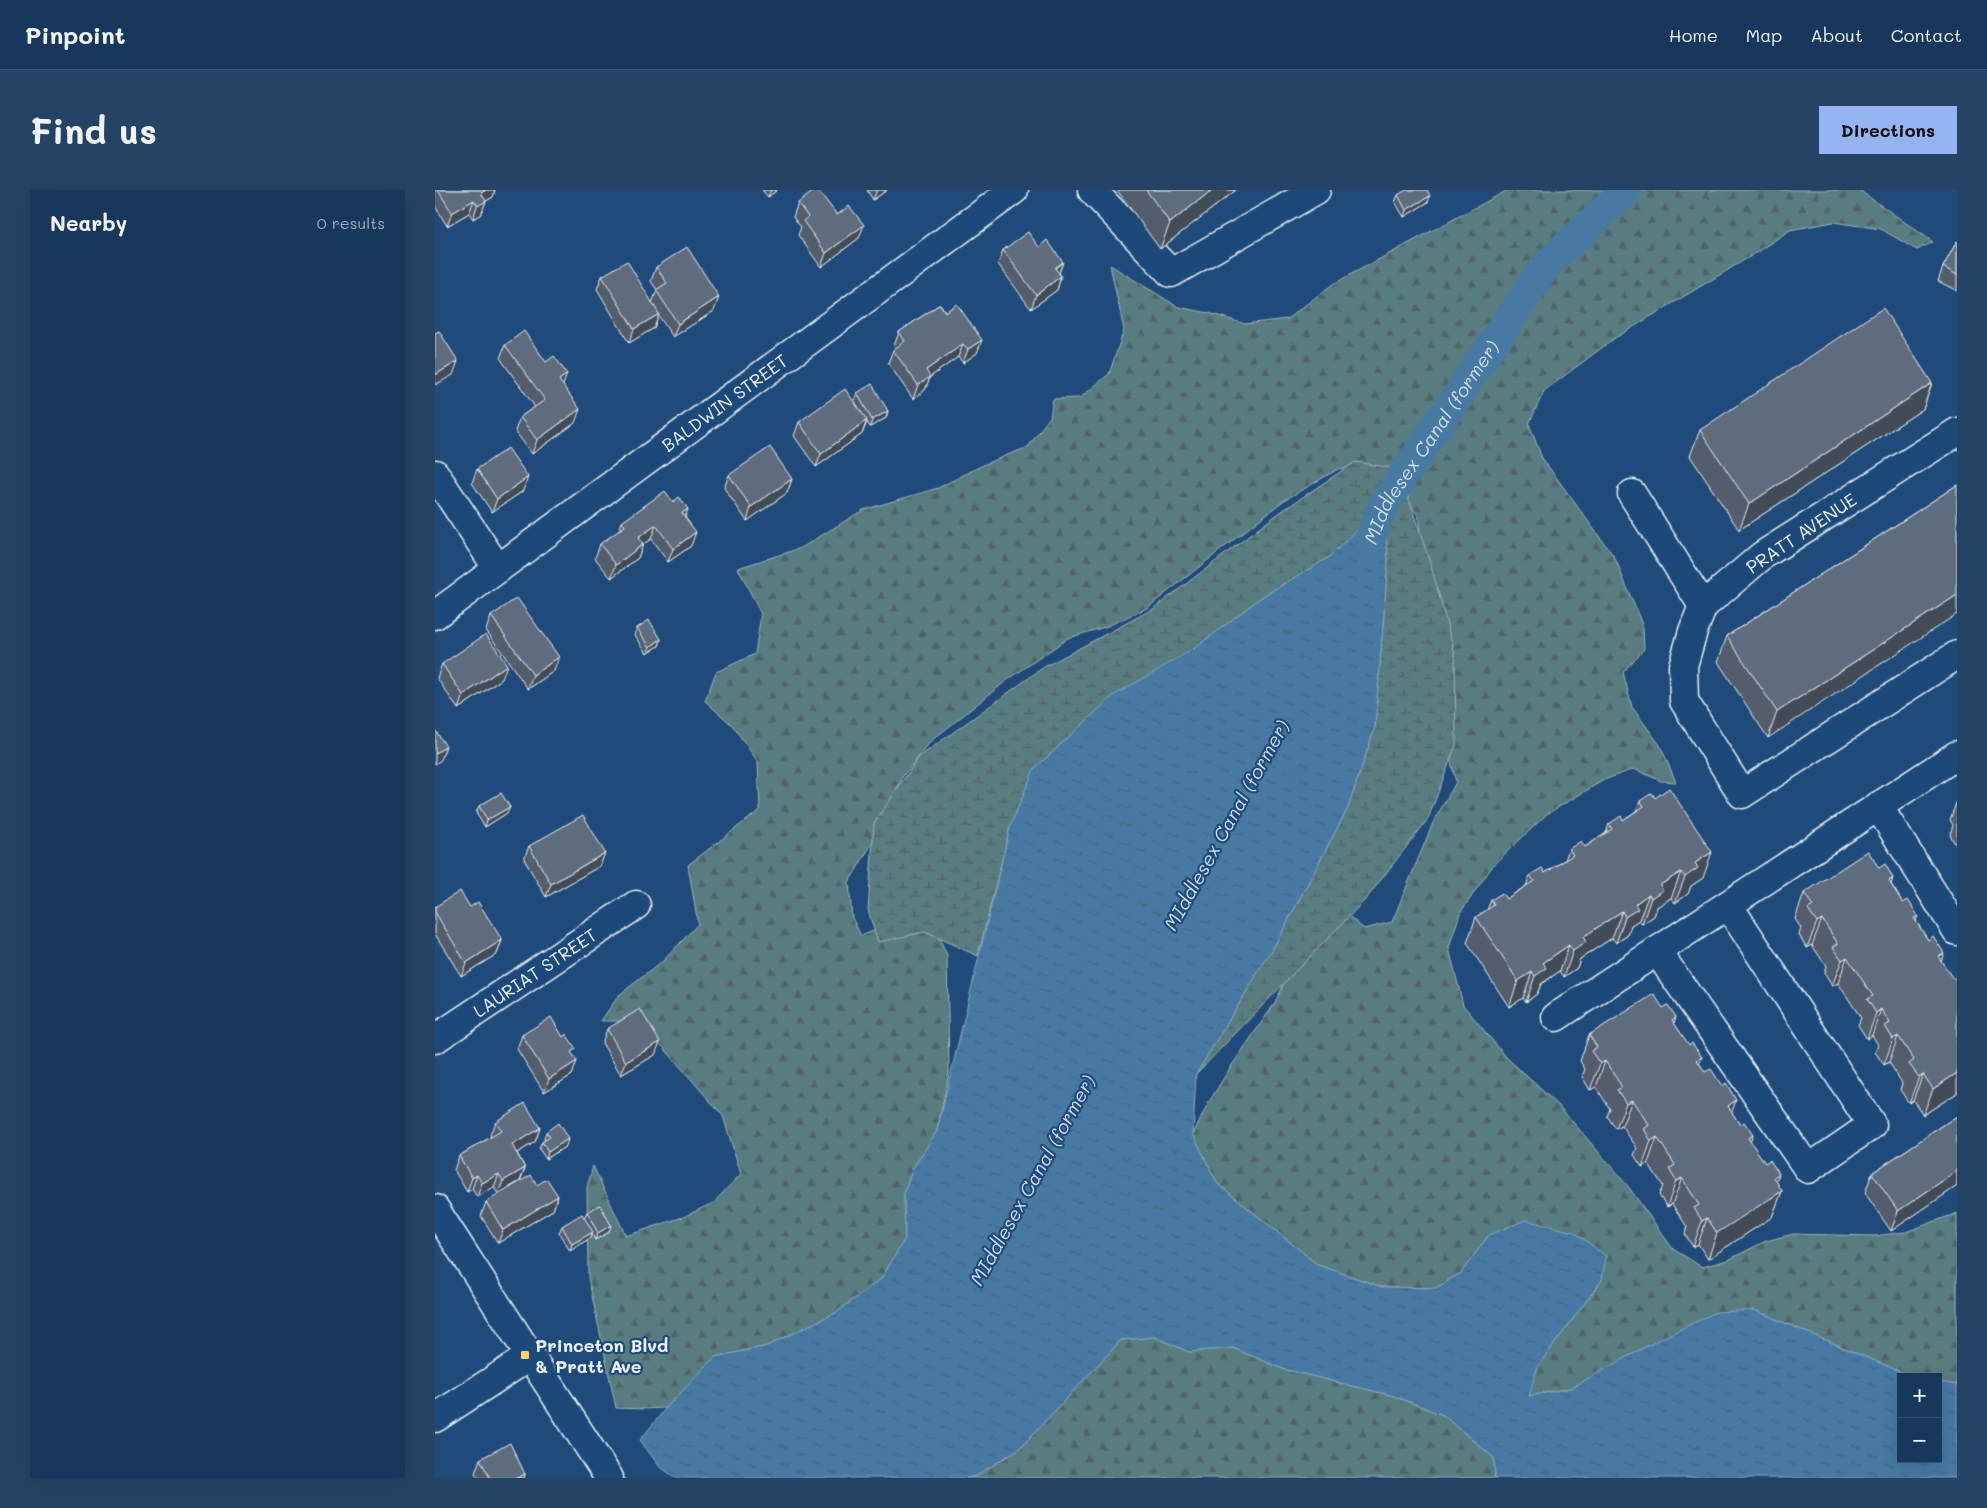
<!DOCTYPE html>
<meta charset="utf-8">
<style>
body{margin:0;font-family:Mali,sans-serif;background:#244365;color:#f1f3f6}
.controls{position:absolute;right:15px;bottom:15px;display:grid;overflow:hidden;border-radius:0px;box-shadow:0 5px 20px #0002}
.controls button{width:45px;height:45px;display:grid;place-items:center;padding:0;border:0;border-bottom:1px solid #365272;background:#17385c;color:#f1f3f6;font:25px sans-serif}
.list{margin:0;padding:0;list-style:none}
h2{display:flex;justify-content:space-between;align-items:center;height:65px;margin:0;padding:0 20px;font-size:21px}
h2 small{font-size:16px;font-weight:400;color:#9eacbb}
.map{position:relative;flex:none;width:1522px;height:1288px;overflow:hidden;border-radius:0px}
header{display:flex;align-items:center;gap:30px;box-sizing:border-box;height:70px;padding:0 25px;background:#17385c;border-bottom:1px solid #365272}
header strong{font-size:24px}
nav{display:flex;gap:28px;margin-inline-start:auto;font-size:18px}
.intro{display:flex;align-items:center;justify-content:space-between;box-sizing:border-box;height:120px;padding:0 30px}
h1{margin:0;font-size:35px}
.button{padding:12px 22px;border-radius:0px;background:#95b2f1;color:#111;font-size:18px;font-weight:700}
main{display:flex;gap:30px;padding:0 30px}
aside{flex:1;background:#17385c;border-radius:0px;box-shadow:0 5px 20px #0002}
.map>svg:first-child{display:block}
.forest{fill:url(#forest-firs);stroke:#a0b6bc}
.wetland{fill:url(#wetland-marsh);stroke:#a0b6bc}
.water{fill:url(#water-ripples);stroke:#87a9c5}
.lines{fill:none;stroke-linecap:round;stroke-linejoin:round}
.canal{stroke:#4679a3;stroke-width:31}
.minor-casing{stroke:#e8f1f8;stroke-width:31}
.major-casing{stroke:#e8f1f8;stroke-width:31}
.minor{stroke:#1f4a7a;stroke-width:28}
.major{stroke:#1f4a7a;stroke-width:28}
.wall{fill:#525d6c;stroke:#e8f1f8}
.shaded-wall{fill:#424c58;stroke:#e8f1f8}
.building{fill:#5f6c7e;stroke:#e8f1f8}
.poi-dot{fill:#ffd166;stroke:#1f4a7a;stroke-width:2}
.labels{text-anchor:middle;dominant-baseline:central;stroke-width:4.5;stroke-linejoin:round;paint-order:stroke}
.street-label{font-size:18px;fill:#e8f1f8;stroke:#1f4a7a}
.poi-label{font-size:18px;font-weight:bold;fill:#e8f1f8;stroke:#1f4a7a;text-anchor:start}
.water-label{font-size:19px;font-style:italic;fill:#d0dfeb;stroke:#1f4a7a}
</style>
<header>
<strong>Pinpoint</strong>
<nav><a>Home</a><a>Map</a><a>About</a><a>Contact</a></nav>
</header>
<div class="intro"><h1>Find us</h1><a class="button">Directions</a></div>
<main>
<aside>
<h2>Nearby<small>0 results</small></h2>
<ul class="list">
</ul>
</aside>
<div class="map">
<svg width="1522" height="1288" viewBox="0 0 1522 1288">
<defs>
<pattern id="forest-firs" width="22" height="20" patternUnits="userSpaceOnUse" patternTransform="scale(1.25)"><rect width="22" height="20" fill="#597b80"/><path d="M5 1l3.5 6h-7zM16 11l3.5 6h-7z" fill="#506468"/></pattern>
<pattern id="wetland-marsh" width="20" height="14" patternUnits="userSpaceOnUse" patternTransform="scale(1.25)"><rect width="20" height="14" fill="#597b80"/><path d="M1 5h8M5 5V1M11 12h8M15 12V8" fill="none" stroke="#506468"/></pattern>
<pattern id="water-ripples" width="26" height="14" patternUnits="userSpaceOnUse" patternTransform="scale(1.25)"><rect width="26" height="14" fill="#4679a3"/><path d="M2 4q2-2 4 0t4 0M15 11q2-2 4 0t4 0" fill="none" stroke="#46637b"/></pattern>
</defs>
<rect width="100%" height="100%" fill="#1f4a7a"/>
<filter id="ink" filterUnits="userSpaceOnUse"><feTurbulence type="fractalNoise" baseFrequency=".02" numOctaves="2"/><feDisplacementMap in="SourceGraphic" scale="10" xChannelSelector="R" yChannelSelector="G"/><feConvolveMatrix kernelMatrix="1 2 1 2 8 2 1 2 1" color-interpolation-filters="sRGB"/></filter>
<g filter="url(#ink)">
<!-- forest -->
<path class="forest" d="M1073,0H1424L1498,52L1482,60L1446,39L1398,32L1355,40L1316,66L1180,148L1109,201L1094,234L1107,268L1180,368L1208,437L1209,459L1188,482L1197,517L1225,555L1241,592L1226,591L1199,579L1169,590L1112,624L1059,674L1025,723L1014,758L1028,815L1072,868L1124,916L1192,995L1238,1059L1267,1077L1293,1070L1331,1051L1358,1044L1440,1046L1471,1042L1522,1023V1195L1503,1192V1187H1478L1319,1120L1225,1149L1136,1198L1093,1206L1103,1176L1167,1090L1054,1045L1026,1083L1001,1098L947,1097L883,1075L782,993L758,944L774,912L795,878L840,813L874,739L901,715L929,739L957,732L998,633L1021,592L1010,547L983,325L967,306L932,278L903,279L848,311L712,418L670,437L633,448L571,491L496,551L468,586L436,655L414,692L417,728L426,746L463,731L499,737L512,766L514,883L502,941L477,980L469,1004L470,1049L446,1089L402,1122L332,1156L280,1167L231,1218L207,1219L181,1218L153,1087L152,997L158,976L191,1046L248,1027L278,1013L306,984L288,926L228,857L199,831H166L184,805L228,771L263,734L253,675L325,620L323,572L297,535L270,511L281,482L320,464L326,424L303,378L366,358L428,320L503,298L550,274L593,257L615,227L618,209L645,208L674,184L689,140L675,75L743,117L774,123L810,134L852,129L898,94Z
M720,1147L754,1162L798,1158L848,1179L959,1206L1008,1225L1059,1268L1060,1288H531L541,1286L585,1258L686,1150Z"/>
<!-- wetland -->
<path class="wetland" d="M920,272L964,279L997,379L1020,464L1021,555L993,629L931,709L761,884L841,753L913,618L940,537L953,370L949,315L893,368L828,406L760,458L575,637L543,766L490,742L443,752L433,720L439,633L484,567L609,477L718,419L844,323Z"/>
<!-- water -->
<path class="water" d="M949,314L953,370L940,537L913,618L841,753L761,884L758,944L782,993L883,1075L947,1097L1001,1098L1026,1083L1054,1045L1090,1030L1139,1042L1171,1066L1167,1090L1103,1176L1094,1206L1136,1198L1225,1149L1281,1122L1319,1120L1478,1187H1466V1269H1503V1192L1522,1195V1288H1060L1059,1268L1008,1225L959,1206L848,1179L798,1158L754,1162L720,1147L686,1150L585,1258L541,1286L531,1288H241L224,1276L205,1250L231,1218L280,1167L332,1156L402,1122L446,1089L470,1049L469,1004L477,980L502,941L575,637L599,579L678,506L760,458L828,406L893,368Z"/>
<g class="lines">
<!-- canal -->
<path class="canal" id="s1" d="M933,354L949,314L1110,76L1191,0"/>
<!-- minor casing -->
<g class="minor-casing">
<g id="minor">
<path d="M657,0L736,83L881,0"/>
<path d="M1522,242L1328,365L1268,416L1258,441L1248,476L1249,511L1307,604L1522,465"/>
<path d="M0,284L63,379"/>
<path d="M1197,304L1268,416"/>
<path id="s2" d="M0,425L579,0"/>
<path d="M1443,616L1522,741"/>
<path d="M1222,761L1373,979L1437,935L1293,715"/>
<path d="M1121,827L1522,565"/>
<path id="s3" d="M0,849L201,715"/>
<path d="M0,1228L95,1166"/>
</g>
</g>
<!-- major casing -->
<g class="major-casing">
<path id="major" d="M0,1019L174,1288"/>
</g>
<!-- minor -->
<use href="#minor" class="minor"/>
<!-- major -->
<use href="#major" class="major"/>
</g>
<!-- wall -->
<path class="wall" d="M0,0H60L58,7L51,11L46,24L38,29L34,23L12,36L0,16Z
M327,0H342L333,7Z
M432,0H452L438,10Z
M682,0H801L725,59Z
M963,5L993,12L969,27L960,12Z
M363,13L402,25L424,48L386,77L363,45L366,37L358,27Z
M1522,51V101L1503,91L1508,77Z
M604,57L628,72L624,83L626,86L622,100L596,119L563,74L568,60Z
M221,77L279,121L238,147L223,125L219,138L194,153L162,99L167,86L217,113L222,100L216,91Z
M505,114L542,163L528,173L523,167L495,187L490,200L478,209L453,173L458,160L460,158L459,156L464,142Z
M70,155L140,233L97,264L80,241L85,227L100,217L65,168Z
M1497,193L1488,219L1304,340L1255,266L1265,240Z
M422,203L453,221L451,228L435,237L432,232L427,244L381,277L359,246L364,232L425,220L419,210Z
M42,279L88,301L57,322L37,293Z
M294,285L357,289L352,303L312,331L289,298Z
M1522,295L1333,548L1283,472L1292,446Z
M238,312L250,326L256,356L233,372L216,349L208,354L203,368L176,388L160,368L165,354L184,341L187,332Z
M56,426L119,481L93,499L51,440Z
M202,438L226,449L224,456L212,463L200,445Z
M7,474L67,489L23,519L2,488Z
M1522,610V657L1515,645L1518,635L1515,630Z
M1205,611L1268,688L1256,696L1253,704L1240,713L1236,708L1222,717L1219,726L1207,734L1204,730L1196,735L1193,745L1181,753L1177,748L1145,769L1142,778L1129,787L1125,781L1106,794L1102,804L1091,812L1088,808L1074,817L1032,753L1041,727L1052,720L1056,710L1071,709L1091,696L1095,685L1110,683L1130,670L1134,659L1150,657L1171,643L1174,634L1188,630L1201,621Z
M44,616L75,617L72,623L50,637L41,623Z
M94,656L165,676L111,707L89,669Z
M1444,678L1458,688L1456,694L1468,713L1483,726L1481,731L1506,771L1522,903L1488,925L1478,910L1474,913L1465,900L1467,893L1454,872L1449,875L1440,862L1443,855L1437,845L1432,849L1423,835L1426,828L1403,793L1397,796L1389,783L1391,776L1377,755L1372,758L1364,745L1366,738L1360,729L1369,703Z
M0,717H35L67,750L62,764L26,786L0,744Z
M1228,818L1241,827L1239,833L1264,873L1305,935L1318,945L1315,952L1347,1001L1337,1027L1273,1069L1263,1054L1258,1057L1250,1044L1252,1037L1237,1014L1232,1017L1224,1005L1228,996L1213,973L1207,977L1199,965L1202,958L1187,936L1181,939L1172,926L1175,919L1161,897L1155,900L1147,887L1150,879L1145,871L1154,845Z
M172,839L220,865L186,885L167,853Z
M87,845L138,865L137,885L109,902L82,859Z
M1522,926V996L1456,1041L1430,1003L1437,983Z
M60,932L105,938L100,952L82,963L90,978L85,991L63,1004L59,997L42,1007L37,999L32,1002L19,980L24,966L56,947L55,945Z
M111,942L131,956L111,969L104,959L107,952L110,950L109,948Z
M102,995L123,1006L118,1020L63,1053L46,1026L51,1012Z
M152,1022L174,1042L160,1050L157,1044L155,1048L135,1061L124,1043L127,1036L149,1028Z
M45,1269L90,1284L89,1288H43L40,1283Z"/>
<!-- shaded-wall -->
<path class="shaded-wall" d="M51,0H60L58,7L51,11L46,24L38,29L46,3Z
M336,0H342L333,7Z
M442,0H452L438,10Z
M777,0H801L725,59L735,33Z
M995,6L993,12L969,27L971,20Z
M39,10L34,23L12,36L17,23Z
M429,35L424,48L386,77L391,63Z
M628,72L623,85L620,78Z
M626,86L622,100L596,119L601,105Z
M284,107L279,121L238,147L243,134Z
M224,124L219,138L194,153L199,139Z
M547,150L542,163L528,173L533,159Z
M528,154L523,167L495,187L490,200L478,209L483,195L491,180Z
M23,171L18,185L0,195V185Z
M132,184L127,198L124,190Z
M1497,193L1488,219L1304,340L1314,314Z
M145,219L140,233L97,264L102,250Z
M453,221L451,228L435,237L437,230Z
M432,230L427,244L381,277L386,264Z
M93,287L88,301L57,322L62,309Z
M357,289L352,303L312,331L316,317Z
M253,319L248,333L247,323Z
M221,335L216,349L198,361L203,348Z
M261,342L256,356L233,372L238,359Z
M208,354L203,368L176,388L181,375Z
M1522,405V424L1333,548L1342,522Z
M226,449L224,456L212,463L215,457Z
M124,467L119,481L93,499L98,485Z
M72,475L67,489L23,519L28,505Z
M11,556L6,570L0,574V564Z
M75,617L72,623L50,637L52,630Z
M1277,662L1268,688L1256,696L1253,704L1240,713L1250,687L1260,673Z
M170,663L165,676L111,707L116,694Z
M1246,682L1236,708L1222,717L1219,726L1207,734L1216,708L1225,695Z
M1458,688L1449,714L1454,691Z
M1214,704L1204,730L1196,735L1193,745L1181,753L1190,727L1200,714Z
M1187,721L1177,748L1145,769L1142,778L1129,787L1138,761L1148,747Z
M1387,729L1377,755L1372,758L1382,732Z
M67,750L62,764L26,786L31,773Z
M1134,755L1125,781L1106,794L1102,804L1091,812L1100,786L1108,773Z
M1509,763L1499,789L1503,766Z
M1412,767L1403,793L1397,796L1407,770Z
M1097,782L1088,808L1074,817L1083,791Z
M1446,819L1437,845L1432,849L1441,823Z
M1463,846L1454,872L1449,875L1458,849Z
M225,852L220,865L186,885L191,872Z
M1267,867L1257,893L1262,870Z
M142,871L137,885L109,902L114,889Z
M1170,871L1161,897L1155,900L1165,874Z
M1522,883V903L1488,925L1498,899Z
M1488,884L1478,910L1474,913L1484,887Z
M1197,910L1187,936L1181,939L1191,913Z
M1301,910L1292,936L1293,916Z
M105,938L100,952L72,969L77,955Z
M1318,945L1308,971L1313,948Z
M1222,947L1213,973L1207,977L1216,951Z
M133,949L131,956L111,969L113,962Z
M90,978L85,991L63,1004L68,991Z
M1522,981V996L1456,1041L1463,1021Z
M64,984L59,997L42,1007L47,993Z
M1344,984L1335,1009L1347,1001L1337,1027L1273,1069L1282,1043L1339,987Z
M42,985L37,999L32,1002L37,988Z
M1247,988L1237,1014L1232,1017L1241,991Z
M123,1006L118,1020L63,1053L68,1040Z
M1272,1028L1263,1054L1258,1057L1267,1031Z
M176,1035L174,1042L160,1050L163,1043Z
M158,1042L155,1048L135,1061L137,1054Z
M90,1284L89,1288H82Z"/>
<!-- building -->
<path class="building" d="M3,0H51L46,3L51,11L43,16L39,10L17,23Z
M380,0H383L402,25L414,16L429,35L391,63L368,31L373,27L363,13Z
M711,0H777L735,33Z
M971,0H992L995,6L971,20L963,5Z
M593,42L604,57L612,50L628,72L620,78L626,86L601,105L568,60Z
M1522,51V85L1508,77Z
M252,57L284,107L243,134L221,100L232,93L221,77Z
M192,71L224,124L199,139L167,86Z
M505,114L510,122L522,114L547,150L533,159L528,154L491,180L495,187L483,195L458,160L470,151L464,142Z
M1448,118L1497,193L1314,314L1265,240Z
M4,141L23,171L0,185V143Z
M89,141L111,172L119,166L132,184L124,190L145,219L102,250L85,227L110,210L70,155Z
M437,194L453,221L437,230L422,203Z
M410,199L432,230L386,264L364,232Z
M335,257L357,289L316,317L294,285Z
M73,258L93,287L62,309L42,279Z
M1522,295V405L1342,522L1292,446Z
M230,301L238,312L244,307L253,319L247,323L261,342L238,359L221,335L203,348L208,354L181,375L165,354L190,336L187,332Z
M82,408L124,467L98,485L56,426Z
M214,430L226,449L215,457L202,438Z
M51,444L72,475L28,505L7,474Z
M0,540L11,556L0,564Z
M1234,598L1277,662L1260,673L1263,678L1250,687L1246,682L1225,695L1228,700L1216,708L1214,704L1200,714L1203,719L1190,727L1187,721L1148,747L1151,752L1138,761L1134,755L1108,773L1112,778L1100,786L1097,782L1083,791L1041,727L1059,715L1056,710L1067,703L1071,709L1099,691L1095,685L1107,678L1110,683L1138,665L1134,659L1146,651L1150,657L1177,639L1174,634L1186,626L1188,630L1209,616L1205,611L1217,603L1220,608Z
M66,603L75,617L52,630L44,616Z
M148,625L170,663L116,694L94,656Z
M1433,661L1444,678L1450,674L1458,688L1454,691L1468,713L1473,710L1483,726L1479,728L1493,750L1498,746L1509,763L1503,766L1518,789L1522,786V883L1498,899L1488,884L1484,887L1474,874L1479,870L1463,846L1458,849L1450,836L1455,833L1446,819L1441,823L1432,809L1438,806L1412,767L1407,770L1398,757L1403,754L1387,729L1382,732L1373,719L1378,716L1369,703Z
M25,701L35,717L43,712L67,750L31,773L0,722V717Z
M1219,804L1228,818L1233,815L1241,827L1237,830L1254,855L1257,853L1267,867L1262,870L1270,882L1276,879L1287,896L1291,893L1301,910L1293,916L1305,935L1309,932L1318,945L1313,948L1330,973L1335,970L1344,984L1339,987L1347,1001L1282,1043L1272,1028L1267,1031L1259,1018L1264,1015L1247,988L1241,991L1234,979L1240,975L1222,947L1216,951L1209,939L1214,935L1197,910L1191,913L1182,900L1187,897L1170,871L1165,874L1156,861L1162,857L1154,845Z
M205,819L225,852L191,872L172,839Z
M116,827L128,847L131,844L141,859L136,862L142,871L114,889L87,845Z
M90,913L105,938L77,955L90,978L68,991L64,984L47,993L42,985L37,988L24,966L66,941L60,932Z
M1522,926V981L1463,1021L1437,983Z
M123,933L133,949L113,962L107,952L115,947L111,942Z
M96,985L102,995L112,989L123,1006L68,1040L51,1012Z
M165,1015L176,1035L163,1043L152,1022Z
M147,1024L158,1042L137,1054L127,1036Z
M75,1253L90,1284L82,1288H55L45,1269Z"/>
</g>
<!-- markers -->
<rect class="poi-dot" x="85" y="1160" width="10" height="10" rx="2.5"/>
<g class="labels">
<!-- street labels -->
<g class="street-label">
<text stroke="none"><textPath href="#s2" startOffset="359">BALDWIN STREET</textPath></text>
<text transform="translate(1366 343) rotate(-34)">PRATT AVENUE</text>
<text stroke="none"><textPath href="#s3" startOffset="120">LAURIAT STREET</textPath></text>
</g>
<!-- poi labels -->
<g class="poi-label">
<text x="100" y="1155">Princeton Blvd<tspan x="100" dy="21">&amp; Pratt Ave</tspan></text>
</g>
<!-- water labels -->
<g class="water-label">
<text stroke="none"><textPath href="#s1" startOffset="120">MIddlesex Canal (former)</textPath></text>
<text transform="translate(791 635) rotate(-61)">MIddlesex Canal (former)</text>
<text transform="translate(597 990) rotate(-61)">MIddlesex Canal (former)</text>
</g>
</g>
</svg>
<div class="controls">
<button>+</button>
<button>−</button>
</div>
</div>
</main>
